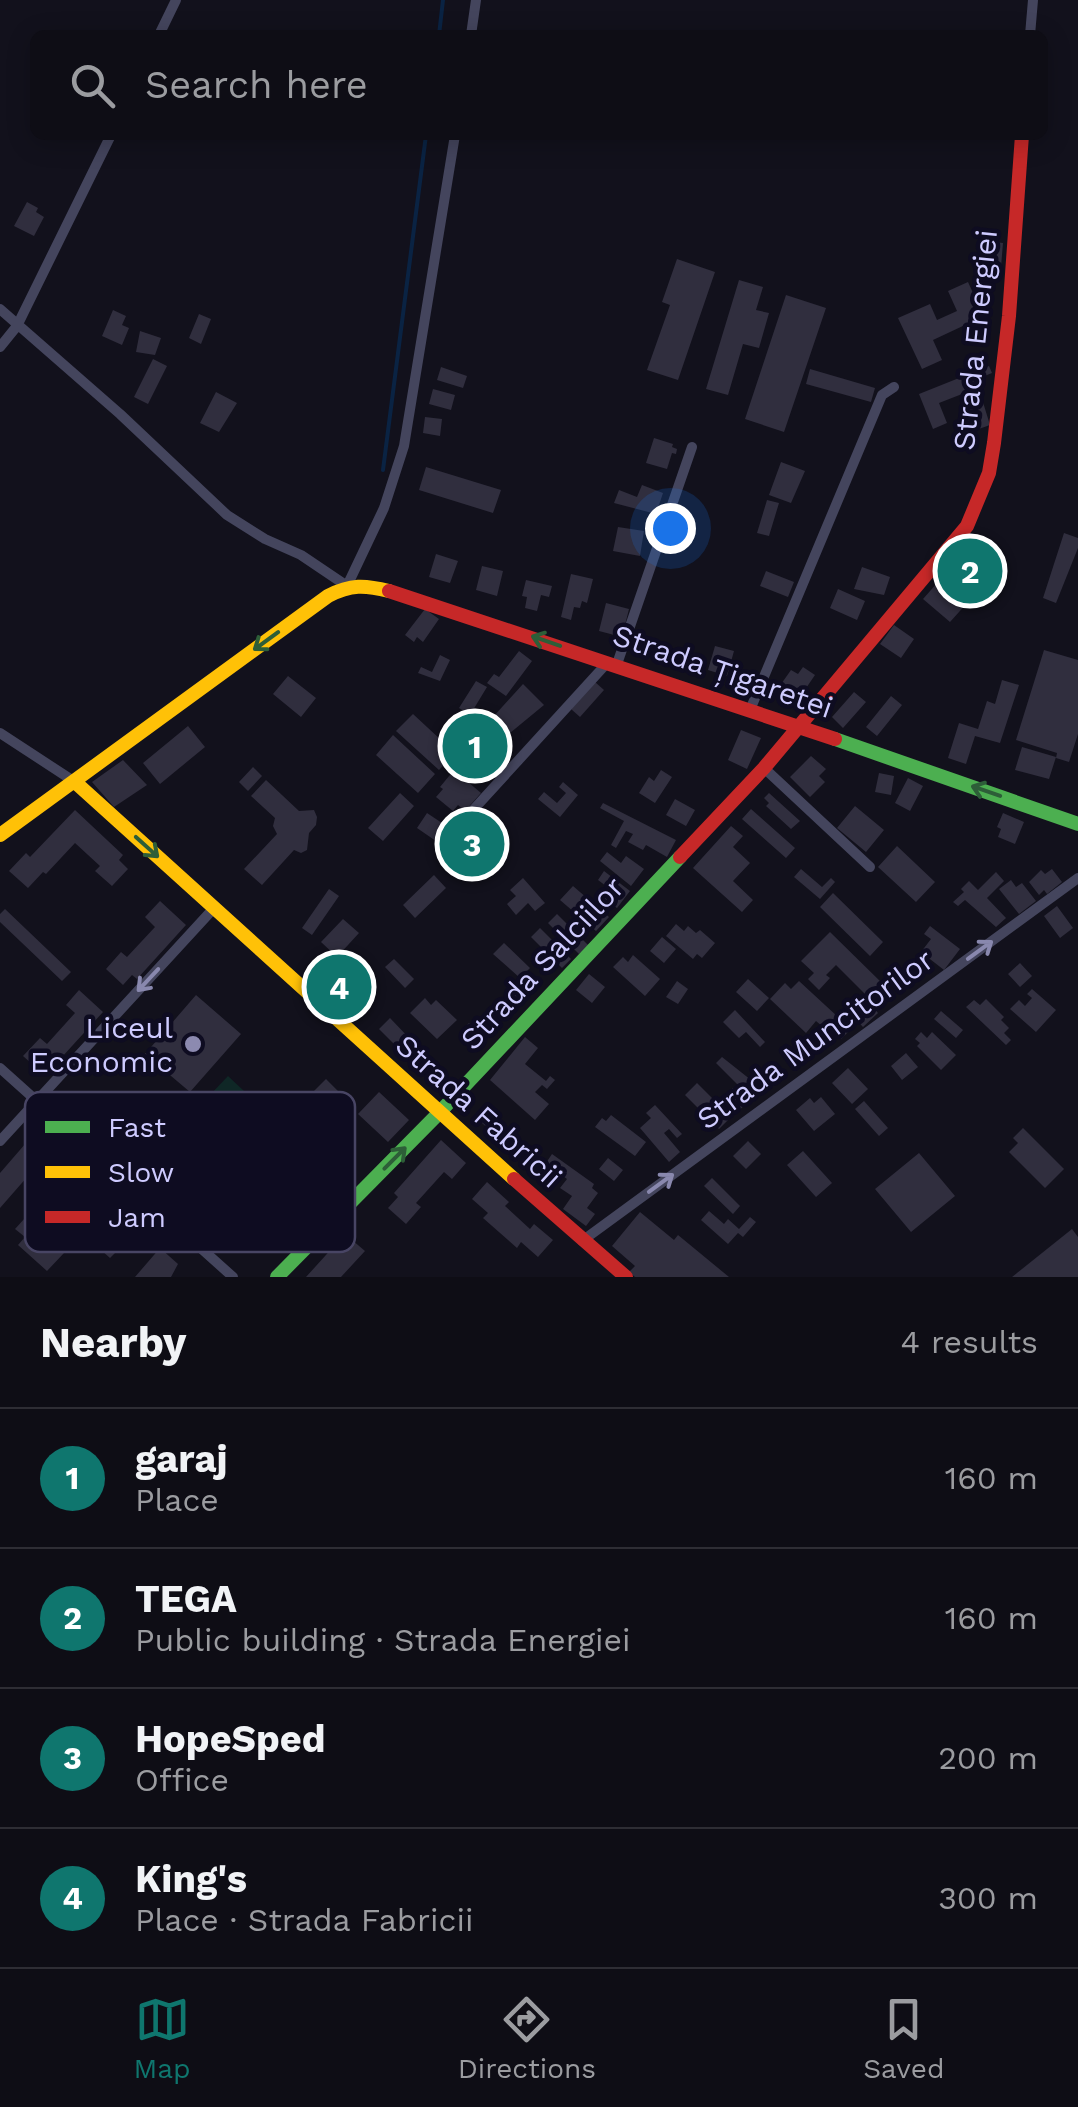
<!DOCTYPE html>
<meta charset="utf-8">
<style>
body{margin:0;font-family:"Work Sans",sans-serif;background:#17161e;color:#f1f3f6}
.you{position:absolute;left:670px;top:528px;width:35px;height:35px;margin:-25px;border:8px solid #fff;border-radius:50%;background:#1a73e8;box-shadow:0 0 0 15px #1a73e833}
.badge{display:grid;place-items:center;width:65px;height:65px;border-radius:50%;background:#0f766e;color:#fff;font-size:32px;font-weight:700}
.pin{position:absolute;translate:-50% -50%;border:5px solid #fff;box-shadow:0 2px 10px #0006}
.list{margin:0;padding:0;list-style:none}
h2{display:flex;justify-content:space-between;align-items:center;height:130px;margin:0;padding:0 40px;font-size:42px}
h2 small{font-size:32px;font-weight:400;color:#9b9ca0}
.list li{display:grid;grid-template-columns:65px 1fr auto;gap:30px;align-items:center;box-sizing:border-box;height:140px;padding:0 40px;border-top:2px solid #2e2d34}
.list b{display:block;font-size:38px;white-space:nowrap}
.list p{margin:0;font-size:32px;white-space:nowrap;color:#9b9ca0}
.list em{font-size:32px;font-style:normal;color:#9b9ca0}
.icon{flex:none;width:55px;height:55px;fill:none;stroke:currentColor;stroke-width:2;stroke-linecap:round;stroke-linejoin:round}
.map{position:relative;flex:none;width:1078px;height:1277px;overflow:hidden}
.search{position:absolute;background:#0e0d15;box-shadow:0 5px 25px #0003;left:30px;right:30px;top:30px;height:110px;display:flex;align-items:center;gap:25px;box-sizing:border-box;padding:0 35px;border-radius:15px;color:#9b9ca0;font-size:38px}
.sheet{height:690px;background:#0e0d15}
nav{display:flex;justify-content:space-around;align-items:center;box-sizing:border-box;height:140px;border-top:2px solid #2e2d34;background:#0e0d15;font-size:28px;color:#9b9ca0}
nav a{display:grid;justify-items:center;gap:5px}
nav .on{color:#0f766e}
.map>svg:first-child{display:block}
.green{fill:#0f2726}
.lines{fill:none;stroke-linecap:round;stroke-linejoin:round}
.stream{stroke:#0a2343;stroke-width:4}
.building{fill:#302e3e}
.street{stroke:#44455d;stroke-width:10}
.fast{stroke:#4caf50;stroke-width:14}
.slow{stroke:#ffc107;stroke-width:14}
.jam{stroke:#c62828;stroke-width:14}
.oneway{stroke:#2d5e38}
.oneway2{stroke:#8988ae}
.poi-dot{fill:#8c8ab0;stroke:#0e0c21;stroke-width:4}
.labels{text-anchor:middle;dominant-baseline:central;stroke-width:9;stroke-linejoin:round;paint-order:stroke}
.street-label{font-size:30px;fill:#cecbff;stroke:#0e0c21}
.poi-label{font-size:30px;fill:#cecbff;stroke:#0e0c21;text-anchor:end}
.key{fill:#0e0c21;stroke:#484564;stroke-width:2.5}
.key-label{font-size:28px;fill:#cecbff}
</style>
<div class="map">
<svg width="1078" height="1277" viewBox="0 0 1078 1277">
<rect width="100%" height="100%" fill="#12111c"/>
<!-- green -->
<path class="green" d="M228,1076L330,1172L272,1233L170,1137Z"/>
<g class="lines">
<!-- stream -->
<path class="stream" d="M439,35L443,0
M383,470L426,135"/>
</g>
<!-- building -->
<path class="building" d="M27,202L38,208L36,212L44,217L34,236L14,226Z
M986,241L1003,243L1001,267L983,265Z
M677,259L715,272L678,380L647,370L670,305L662,302Z
M739,280L763,287L756,310L769,313L759,348L743,344L728,395L706,389Z
M968,282L988,326L970,335L965,325L933,340L942,360L922,369L898,318L930,304L937,320L957,311L948,291Z
M786,295L826,308L784,432L745,419Z
M113,310L126,316L122,325L129,328L122,345L102,336Z
M199,314L211,319L201,344L189,338Z
M140,331L161,338L155,355L136,352Z
M153,359L167,366L148,404L134,397Z
M989,366L992,373L977,379L980,387L939,403L947,423L933,429L919,394Z
M441,367L467,376L463,388L437,380Z
M810,369L875,388L871,402L806,384Z
M433,389L455,395L451,410L429,404Z
M216,392L237,403L219,432L200,423Z
M982,399L990,425L962,435L956,421L966,417L962,407Z
M425,417L442,419L440,436L423,433Z
M654,438L673,444L672,447L677,449L676,454L672,453L667,469L646,463Z
M781,462L805,471L791,503L769,495Z
M426,467L501,490L493,513L419,490Z
M642,485L663,493L656,514L614,503L619,490L637,497Z
M767,500L779,503L769,536L757,533Z
M618,527L644,531L640,556L613,551Z
M1064,533L1078,538V548L1056,603L1043,598Z
M968,548L995,572L950,622L923,599Z
M436,554L458,561L450,583L429,577Z
M482,566L503,571L497,596L476,590Z
M862,567L890,577L884,595L854,589Z
M766,571L794,582L788,597L760,586Z
M571,574L593,579L587,603L582,601L580,608L574,607L571,620L561,617Z
M526,580L552,586L549,597L541,595L537,611L525,608L527,597L522,596Z
M838,589L865,601L857,620L830,608Z
M606,603L629,609L622,637L599,631Z
M425,609L439,619L423,642L417,637L414,642L405,635Z
M894,625L914,639L901,658L880,644Z
M715,646L734,651L727,676L708,670Z
M1044,650L1078,660V734L1069,762L1056,758L1057,753L1016,740Z
M519,651L532,661L506,696L487,683L494,674L499,677Z
M440,655L450,660L440,681L418,673L421,667L432,672Z
M803,667L815,675L798,700L779,687L791,670L798,674Z
M288,676L316,698L301,717L273,694Z
M1002,680L1019,685L1000,743L975,736L966,764L948,758L959,723L978,729L987,701L995,704Z
M476,681L487,687L470,715L459,708Z
M595,682L604,690L580,717L571,709Z
M523,684L544,705L510,733L493,717Z
M854,692L866,702L843,728L832,717Z
M891,696L902,705L877,736L866,727Z
M413,714L455,753L439,770L396,731Z
M188,726L205,747L160,784L143,763Z
M741,730L761,738L747,769L728,760Z
M393,735L435,774L418,793L376,755Z
M498,746L510,758L496,773L483,763Z
M1022,747L1056,757L1049,779L1015,770Z
M811,756L826,769L819,776L825,782L810,797L790,777Z
M123,760L147,785L114,807L92,782Z
M253,767L262,776L248,791L239,782Z
M454,770L481,793L465,811L458,805L453,811L436,797L443,789L440,787Z
M661,770L672,777L655,803L639,793L649,777L654,781Z
M879,773L894,776L891,795L875,792Z
M908,778L923,786L910,811L895,803Z
M266,780L299,811L314,810L317,817L316,825L309,833L307,850L301,853L294,850L262,885L244,869L277,834L273,826L275,818L251,796Z
M563,782L578,795L560,817L538,799L544,792L557,803L566,793L559,787Z
M400,793L414,806L383,841L368,828Z
M769,793L800,821L791,829L766,806L769,803L764,798Z
M675,799L695,810L686,826L666,815Z
M603,803L676,840L667,857L646,845L643,850L628,842L633,834L626,831L616,848L611,845L624,821L600,808Z
M855,806L884,830L866,852L837,828Z
M751,809L795,848L786,858L742,819Z
M75,810L123,855L119,860L128,869L112,886L95,871L100,866L75,843L46,874L43,872L28,888L9,871L26,853L30,857Z
M427,813L457,833L451,841L459,848L480,825L499,842L470,874L444,851L446,848L417,828Z
M1003,813L1024,822L1015,844L998,837L1001,829L997,827Z
M731,826L743,836L733,847L750,863L733,881L753,900L742,912L693,868Z
M897,846L935,882L916,902L878,867Z
M607,852L621,863L626,856L644,869L631,886L600,861Z
M801,869L822,887L831,878L835,882L820,899L794,877Z
M1052,869L1062,882L1047,894L1044,890L1039,895L1029,882L1041,870L1045,874Z
M604,871L630,891L617,908L603,898L610,889L598,880Z
M996,872L1004,881L987,898L1006,918L996,927L965,900L958,906L953,902L964,892L961,889L969,881L978,890Z
M434,875L446,888L415,918L403,905Z
M523,878L545,903L535,911L528,903L516,915L507,904L516,896L510,890Z
M1011,880L1016,887L1022,883L1036,901L1019,914L999,889Z
M573,886L609,917L596,931L560,900Z
M329,889L339,896L312,935L302,928Z
M833,893L883,942L870,956L820,907Z
M160,901L186,925L137,979L132,975L123,985L106,969L121,952L127,957L155,927L145,917Z
M1057,906L1073,928L1060,938L1044,916Z
M5,909L71,972L62,981L0,922V914Z
M557,914L588,945L579,954L548,923Z
M343,919L359,933L337,957L321,942Z
M676,924L684,931L688,926L696,933L700,930L715,943L702,958L697,954L693,959L666,936Z
M930,926L960,949L944,970L921,952L931,939L924,934Z
M540,928L571,959L562,968L531,937Z
M830,932L884,985L870,999L836,965L826,975L830,978L819,990L808,979L814,973L801,961Z
M662,937L676,949L664,963L650,951Z
M504,943L530,968L520,978L493,954Z
M633,955L660,979L645,996L613,967L623,957L628,962Z
M394,959L414,979L405,988L385,967Z
M343,963L363,981L334,1012L314,994Z
M1020,963L1032,976L1020,987L1008,974Z
M589,974L605,987L592,1003L576,990Z
M748,979L769,998L757,1011L736,992Z
M677,981L688,989L678,1004L666,997Z
M799,981L851,1029L841,1039L826,1024L823,1027L816,1021L806,1033L770,999L785,983L791,989Z
M1032,989L1056,1010L1036,1032L1010,1009L1019,1000L1025,1006L1032,998L1027,994Z
M79,990L103,1012L52,1068L48,1064L41,1072L23,1056L40,1038L47,1044L75,1013L66,1005Z
M513,991L524,1001L510,1017L498,1007Z
M196,995L241,1034L190,1092L145,1054Z
M425,998L431,1005L436,1000L457,1020L437,1039L410,1013Z
M865,999L878,1013L863,1027L850,1013Z
M986,999L1004,1017L1001,1020L1009,1028L1004,1033L1011,1040L1006,1045L966,1007L974,1000L980,1005Z
M735,1010L765,1042L760,1047L746,1032L739,1038L723,1022Z
M941,1011L963,1030L956,1038L934,1019Z
M390,1018L411,1040L400,1050L379,1029Z
M469,1023L483,1038L474,1047L460,1032Z
M921,1032L927,1038L932,1032L956,1055L941,1070L917,1046L920,1043L915,1039Z
M525,1037L538,1048L525,1064L546,1081L550,1076L555,1080L547,1089L542,1085L535,1092L549,1104L535,1120L490,1080Z
M906,1053L918,1067L902,1080L891,1066Z
M722,1057L751,1080L742,1089L716,1063Z
M848,1068L868,1089L852,1104L832,1083Z
M326,1079L340,1093L324,1110L309,1096Z
M697,1083L731,1117L719,1129L685,1095Z
M733,1088L747,1103L735,1114L721,1099Z
M379,1092L409,1120L388,1142L358,1114Z
M821,1097L835,1114L814,1131L796,1110L810,1098L814,1103Z
M864,1101L888,1128L879,1136L855,1109Z
M655,1105L682,1134L677,1138L669,1129L664,1133L680,1152L669,1162L640,1128L651,1118L646,1113Z
M490,1113L505,1127L496,1136L481,1122Z
M611,1115L646,1142L635,1156L595,1127L602,1118L606,1121Z
M1023,1128L1064,1169L1045,1188L1009,1152L1018,1143L1013,1138Z
M32,1136L58,1159L43,1175L35,1168L0,1208V1173Z
M441,1140L466,1163L452,1179L444,1172L416,1203L421,1207L406,1224L388,1208L398,1197L394,1193Z
M748,1141L761,1154L746,1169L733,1156Z
M803,1151L832,1183L816,1197L787,1165Z
M919,1153L955,1196L911,1232L875,1189Z
M552,1154L594,1184L592,1188L598,1193L587,1208L595,1214L586,1226L563,1209L572,1196L560,1188L567,1179L546,1163Z
M608,1158L623,1170L614,1181L599,1169Z
M712,1178L740,1206L733,1214L704,1186Z
M487,1182L509,1202L505,1206L530,1229L534,1224L553,1240L538,1257L521,1242L517,1248L483,1218L488,1213L472,1199Z
M120,1209L139,1225L134,1230L136,1232L110,1258L92,1242Z
M709,1211L724,1224L728,1219L739,1229L750,1217L756,1222L743,1237L738,1233L728,1244L701,1220Z
M640,1212L674,1240L678,1235L729,1277H635L629,1272L635,1266L612,1246Z
M25,1218L64,1253L47,1271L18,1245L25,1237L15,1229Z
M1072,1229L1078,1237V1277H1012Z
M345,1234L365,1251L341,1277H306Z
M160,1248L178,1264L171,1277H135Z"/>
<g class="lines">
<!-- street -->
<path class="street" d="M159,35L176,0
M471,35L476,0
M1030,35L1033,0
M0,309L120,414L227,515L265,539L301,555L347,586L384,508L404,446L455,135
M0,347L17,326L111,135
M617,664L692,447
M750,710L882,395L894,387
M0,733L75,782
M764,768L870,867
M463,821L608,662
M0,1068L233,1277
M0,1141L214,908
M582,1241L1078,878"/>
<!-- fast -->
<path class="fast" d="M835,739L1078,824
M277,1277L439,1113L680,857"/>
<!-- slow -->
<path class="slow" d="M75,782L514,1179
M0,835L328,596C351,584 365,585 389,591"/>
<!-- jam -->
<path class="jam" d="M389,591L835,739
M680,857L764,768L967,526L989,473L994,443L1009,316L1022,135
M514,1179L626,1277"/>
</g>
<!-- one-way arrows -->
<defs><path id="oneway-shaft" d="M-6 0H5M1.5-3L5.5 0L1.5 3" fill="none" stroke-width="1.6" stroke-linecap="round" stroke-linejoin="round" transform="scale(2.5)"/></defs>
<g class="oneway">
<use href="#oneway-shaft" transform="translate(266 641) rotate(144)"/>
<use href="#oneway-shaft" transform="translate(546 641) rotate(-161)"/>
<use href="#oneway-shaft" transform="translate(986 791) rotate(-161)"/>
<use href="#oneway-shaft" transform="translate(147 847) rotate(42)"/>
<use href="#oneway-shaft" transform="translate(395 1158) rotate(-45)"/>
</g>
<g class="oneway2">
<use href="#oneway-shaft" transform="translate(980 950) rotate(-36)"/>
<use href="#oneway-shaft" transform="translate(148 980) rotate(133)"/>
<use href="#oneway-shaft" transform="translate(661 1183) rotate(-36)"/>
</g>
<!-- markers -->
<circle class="poi-dot" cx="193" cy="1044" r="10"/>
<g class="labels">
<!-- street labels -->
<g class="street-label">
<text transform="translate(975 340) rotate(-84)">Strada Energiei</text>
<text transform="translate(723 671) rotate(19)">Strada Țigaretei</text>
<text transform="translate(542 963) rotate(-47)">Strada Salciilor</text>
<text transform="translate(815 1039) rotate(-36)">Strada Muncitorilor</text>
<text transform="translate(479 1111) rotate(42)">Strada Fabricii</text>
</g>
<!-- poi labels -->
<g class="poi-label">
<text x="173" y="1027">Liceul<tspan x="173" dy="34">Economic</tspan></text>
</g>
</g>
<!-- legend -->
<rect x="25" y="1092" width="330" height="160" rx="15" class="key"/>
<rect x="45" y="1121" width="45" height="12" fill="#4caf50"/>
<rect x="45" y="1166" width="45" height="12" fill="#ffc107"/>
<rect x="45" y="1211" width="45" height="12" fill="#c62828"/>
<g class="key-label">
<text x="108" y="1137">Fast</text>
<text x="108" y="1182">Slow</text>
<text x="108" y="1227">Jam</text>
</g>
</svg>
<div class="you"></div>
<div class="pin badge" style="left:475px;top:746px">1</div>
<div class="pin badge" style="left:970px;top:571px">2</div>
<div class="pin badge" style="left:472px;top:844px">3</div>
<div class="pin badge" style="left:339px;top:987px">4</div>
<div class="search"><svg class="icon" aria-label="search" viewBox="0 0 24 24"><circle cx="10" cy="10" r="6"/><path d="M15 15l6 6"/></svg>Search here</div>
</div>
<section class="sheet">
<h2>Nearby<small>4 results</small></h2>
<ul class="list">
<li><span class="badge">1</span><div><b>garaj</b><p>Place</p></div><em>160 m</em></li>
<li><span class="badge">2</span><div><b>TEGA</b><p>Public building · Strada Energiei</p></div><em>160 m</em></li>
<li><span class="badge">3</span><div><b>HopeSped</b><p>Office</p></div><em>200 m</em></li>
<li><span class="badge">4</span><div><b>King's</b><p>Place · Strada Fabricii</p></div><em>300 m</em></li>
</ul>
</section>
<nav>
<a class="on"><svg class="icon" aria-label="map" viewBox="0 0 24 24"><path d="M3 6l6-2 6 2 6-2v14l-6 2-6-2-6 2zM9 4v14M15 6v14"/></svg>Map</a>
<a><svg class="icon" aria-label="directions" viewBox="0 0 24 24"><path d="M12 3l9 9-9 9-9-9zM9 14v-3h6M13 9l2 2-2 2"/></svg>Directions</a>
<a><svg class="icon" aria-label="saved" viewBox="0 0 24 24"><path d="M7 4h10v16l-5-4-5 4z"/></svg>Saved</a>
</nav>
